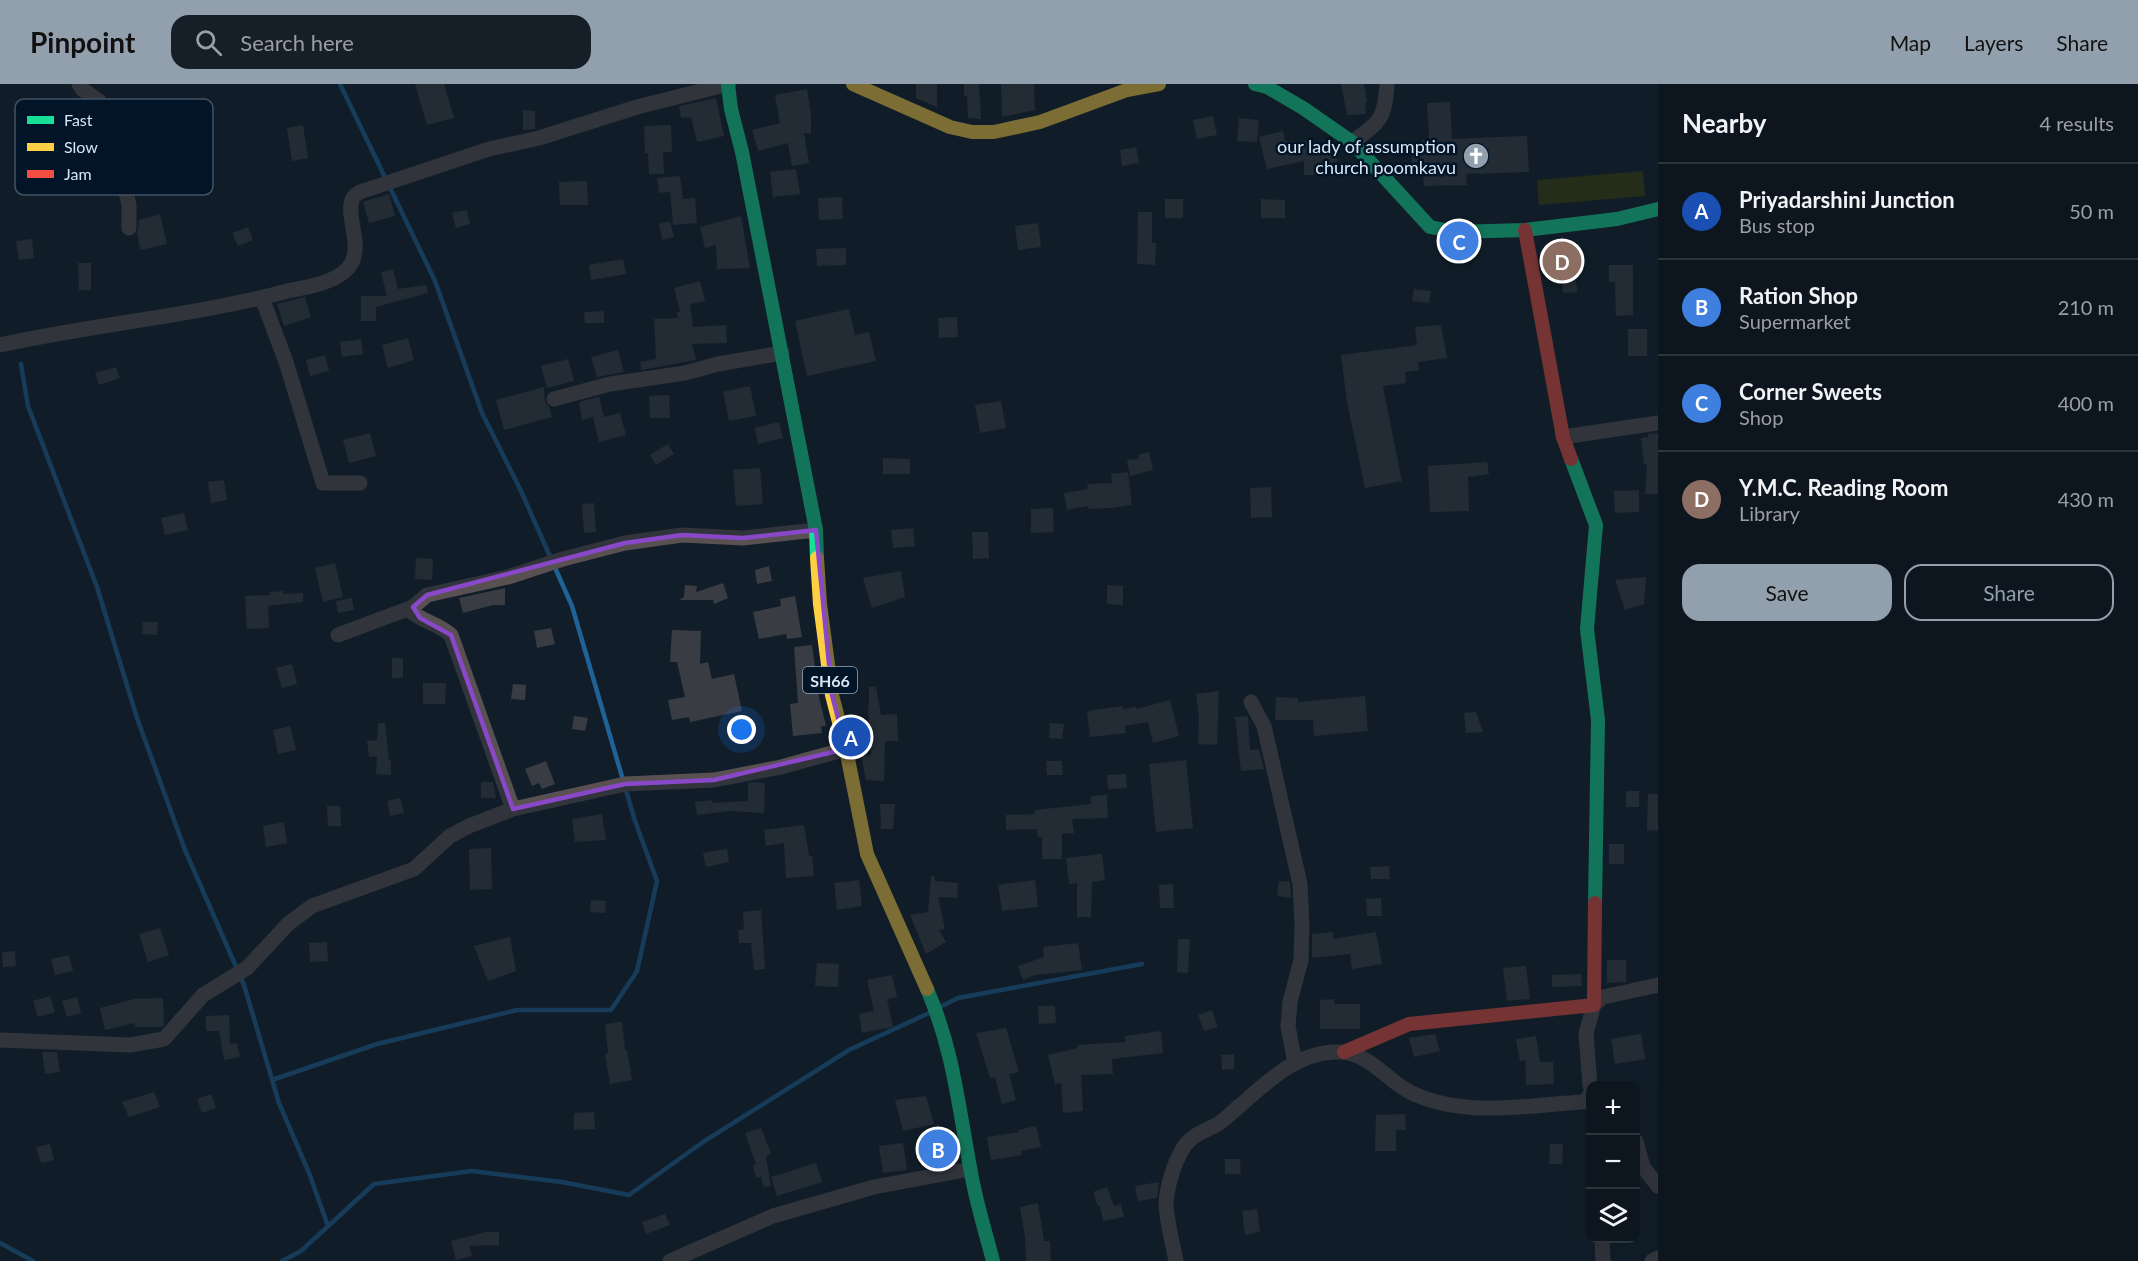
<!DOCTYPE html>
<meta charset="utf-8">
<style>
body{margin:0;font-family:Lato,sans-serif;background:#161f27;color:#f1f3f6}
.controls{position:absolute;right:18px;bottom:18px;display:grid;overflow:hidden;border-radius:12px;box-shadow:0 6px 24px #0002}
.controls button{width:54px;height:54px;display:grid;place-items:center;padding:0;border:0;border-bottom:2px solid #2d353c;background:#0d161e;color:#f1f3f6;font:30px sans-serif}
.you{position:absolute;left:742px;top:646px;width:21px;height:21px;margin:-15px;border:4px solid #fff;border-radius:50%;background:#1a73e8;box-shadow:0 0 0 9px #1a73e833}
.badge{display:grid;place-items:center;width:39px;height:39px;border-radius:50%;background:#929fac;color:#fff;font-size:20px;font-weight:700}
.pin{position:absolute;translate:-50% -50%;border:3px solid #fff;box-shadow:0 2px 6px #0006}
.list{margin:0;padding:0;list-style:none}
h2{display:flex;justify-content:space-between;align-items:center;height:78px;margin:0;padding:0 24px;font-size:26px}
h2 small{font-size:20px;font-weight:400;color:#9a9fa4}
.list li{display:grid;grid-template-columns:39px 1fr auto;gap:18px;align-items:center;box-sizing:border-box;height:96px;padding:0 24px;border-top:2px solid #2d353c}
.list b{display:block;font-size:22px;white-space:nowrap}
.list p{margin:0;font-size:20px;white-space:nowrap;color:#9a9fa4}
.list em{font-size:20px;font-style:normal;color:#9a9fa4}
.actions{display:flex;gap:12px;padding:18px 24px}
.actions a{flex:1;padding:14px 0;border:2px solid #929fac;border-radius:18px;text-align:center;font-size:21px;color:#929fac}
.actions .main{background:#929fac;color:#111}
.icon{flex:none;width:33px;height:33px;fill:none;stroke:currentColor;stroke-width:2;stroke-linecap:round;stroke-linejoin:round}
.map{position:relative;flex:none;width:1658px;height:1177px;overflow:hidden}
header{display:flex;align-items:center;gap:36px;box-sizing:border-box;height:84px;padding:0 30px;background:#929fac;color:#111}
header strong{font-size:28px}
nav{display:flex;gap:33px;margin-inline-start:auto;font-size:21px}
.search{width:420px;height:54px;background:#161f27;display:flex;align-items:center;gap:15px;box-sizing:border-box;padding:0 21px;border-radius:18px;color:#9a9fa4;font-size:22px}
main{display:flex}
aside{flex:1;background:#0d161e}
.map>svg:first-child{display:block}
.green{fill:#3b4208}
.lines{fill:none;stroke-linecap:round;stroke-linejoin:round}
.stream{stroke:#1f6295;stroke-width:4.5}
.building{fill:#3a3c43}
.street{stroke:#595052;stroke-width:15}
.fast{stroke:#16e098;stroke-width:14}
.slow{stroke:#ffcf43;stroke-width:14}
.jam{stroke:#f24e42;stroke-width:14}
.marked{fill:none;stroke:#8948c7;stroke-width:4.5;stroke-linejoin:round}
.labels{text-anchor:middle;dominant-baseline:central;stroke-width:5;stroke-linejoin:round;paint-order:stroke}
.shield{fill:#021427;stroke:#98a6b6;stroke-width:1.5}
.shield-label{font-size:16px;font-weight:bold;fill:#d8e5f3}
.poi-label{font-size:18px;fill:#d8e5f3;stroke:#021427;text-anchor:end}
.key{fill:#021427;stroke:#425364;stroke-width:1.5}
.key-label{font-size:16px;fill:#d8e5f3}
</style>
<header>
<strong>Pinpoint</strong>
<div class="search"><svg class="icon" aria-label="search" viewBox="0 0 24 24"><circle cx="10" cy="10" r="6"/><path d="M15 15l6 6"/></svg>Search here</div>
<nav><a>Map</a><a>Layers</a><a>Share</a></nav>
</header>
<main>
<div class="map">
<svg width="1658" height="1177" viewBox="0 0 1658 1177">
<rect width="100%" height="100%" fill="#111d28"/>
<!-- green -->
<path class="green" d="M1643,87L1645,112L1539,121L1537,96Z"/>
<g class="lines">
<!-- stream -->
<path class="stream" d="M21,280L28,322L97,503L137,634L185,766L244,901L279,1019L309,1089L328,1142
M942,922L958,914L1142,880
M272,996L377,960L517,926H611L637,887L657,797L635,737L572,522L521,407L482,329L435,197L340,0
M0,1159L33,1177
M282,1177L301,1167L374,1100L472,1087L562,1098L629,1111L703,1058L849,966L929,929"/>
</g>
<!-- building -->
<path class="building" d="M415,0H444L454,34L427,41Z
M916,0H937V23L916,14Z
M964,0H979L981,35L968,34L967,12H964Z
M1001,0H1034L1035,26L1002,33Z
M1341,0H1364L1367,18H1365L1366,30L1347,31Z
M807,5L811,31V49H804L809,79L792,82L788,59L758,67L752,46L780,39L775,11Z
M716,14L724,52L697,58L691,33L681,34L679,22Z
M1450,18L1452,55L1527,52L1529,88L1466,90L1467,101L1424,102L1423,87H1412V65H1423L1422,56L1429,55L1427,19Z
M523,26L535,27V45L523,46Z
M1213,32L1217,51L1197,55L1193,36Z
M1239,34L1259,36L1257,58L1237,57Z
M303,41L308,74L292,77L287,44Z
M671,41L672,68H663L664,90H649L648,69H645L644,42Z
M1283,47L1285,57H1314L1315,66L1330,59L1338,77L1315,87V91H1304V77L1267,85L1259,53Z
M1136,63L1139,79L1122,82L1120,66Z
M796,85L800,110L773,113L770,88Z
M680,92L683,115L695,114L697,139L673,141L670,108L659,109L657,94Z
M587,97L588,121H560L559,98Z
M389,110L395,132L369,139L363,118Z
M842,113L843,135L819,136L818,114Z
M1165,115H1183V134H1165Z
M1261,115L1285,116V134H1261Z
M467,126L470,140L456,144L452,129Z
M1138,128H1152V159H1156L1155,181L1137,180Z
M160,130L167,160L140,166L137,150L139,136Z
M741,132L750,184L717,185L716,161L705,164L700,143Z
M670,137L674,153L662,156L659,140Z
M1038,139L1041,163L1018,166L1015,142Z
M248,143L253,156L238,162L232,149Z
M32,155L34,174L19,176L16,157Z
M1568,162L1574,194H1576L1577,208L1563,209L1562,185L1555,187L1552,171L1561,170L1560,163Z
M846,164V181L817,182L816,165Z
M623,175L626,190L591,196L589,181Z
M78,179H91V206H79Z
M1609,181H1633V231L1616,232L1615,198H1609Z
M393,185L398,205L426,201L428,209L376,223V237H361V212H387L381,188Z
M700,197L705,217L690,220L693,243L726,241L727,259L692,260L696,276L641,286L640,278L656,275L654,235L678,234L677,228L680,227L674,204Z
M1414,205L1431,207L1429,219L1412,217Z
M305,213L311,233L284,242L277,220Z
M849,225L855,251L869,248L876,277L807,292L795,237Z
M604,227V239H585L584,228Z
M957,233L958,253L939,254L938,234Z
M1441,241L1447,274L1418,278L1419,286L1405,288L1406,299L1383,302L1402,397L1365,404L1347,318L1341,271L1417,261L1415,243Z
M1628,245H1647V272H1628Z
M408,254L414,276L388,284L382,261Z
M361,255L363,270L342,273L340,258Z
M618,266L624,288L597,293L591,273Z
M325,271L329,287L310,292L306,276Z
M568,275L574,297L547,304L541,282Z
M116,283L120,294L99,301L95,289Z
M750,302L756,332L729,337L723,308Z
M544,303L545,318L549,323L552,333L504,346L496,316Z
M669,311L670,334H650L649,312Z
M599,313L604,333L620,329L626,351L599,358L593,333L582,336L579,318Z
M1001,317L1006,344L980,349L975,321Z
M779,338L783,354L758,360L755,344Z
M370,349L376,372L349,379L343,356Z
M1658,349V410H1645L1647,380L1644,381L1641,354L1648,353V350Z
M668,360L674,370L656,381L650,371Z
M1149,368L1153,386L1130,392L1127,376L1139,375L1138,371Z
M883,374L910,375V390H883Z
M1487,378L1489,390L1468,393L1469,427L1430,428L1428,382Z
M760,384L763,420L736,422L733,386Z
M1128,388L1132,421L1112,424L1088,425V422L1067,426L1064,409L1088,405L1087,400L1112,399L1111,390Z
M224,396L227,416L211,419L208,398Z
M1271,403L1272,433L1251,434L1250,404Z
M1639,406V428L1615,429L1614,407Z
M594,419L596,448L584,449L582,420Z
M1053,424L1054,448L1031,449V425Z
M184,429L188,446L165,451L161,434Z
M913,444L915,462L893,464L891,446Z
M972,448H988L989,474L973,475Z
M416,474L433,475L432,496L415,495Z
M335,479L343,513L323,518L315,484Z
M769,482L772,497L757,500L755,486Z
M901,487L905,513L872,524L863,494Z
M1646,493L1644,520L1625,526L1615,496Z
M723,499L728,514L714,520L713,516H679L684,513L685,501L697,502L696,508Z
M1107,501L1123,502V521L1107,520Z
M505,504V521H493L463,529L459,514Z
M283,507V510L303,509V518L268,522L269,544L247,545L245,512L270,511V508Z
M795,512L802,553L787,555L786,550L759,555L753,528L781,522L780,515Z
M352,514L354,526L338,529L336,517Z
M143,538H158L157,551L142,550Z
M551,544L555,560L537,564L534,547Z
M672,546L701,547L700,580L708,578L712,595L734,590L742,627L690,638L689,633L672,636L668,616L685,613L677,578H670Z
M812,561L819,613L826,642H821L822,649L793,652L790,620L798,619L794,563Z
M392,574H403V594H392Z
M292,580L297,600L282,604L276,584Z
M423,599H446L445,620H423Z
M513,600L526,601L525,616L511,615Z
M876,602L881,631L897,630L898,657H885L884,697L866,696L861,672L871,671L868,620H869V603Z
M1219,607L1217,661L1198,660L1199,635L1196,610Z
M1365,612L1368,647L1314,652L1313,636H1275L1276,613L1298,614V618Z
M1170,616L1179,652L1153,659L1148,638L1125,642L1126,649L1090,653L1087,627L1123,622V625L1136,623L1137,625Z
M1476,628L1483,648L1466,649L1464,629Z
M574,632L588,634L585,647L572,645Z
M1248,632L1250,666L1259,665L1264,685L1241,687L1235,633Z
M378,639H385L389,676L391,677V691L376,690L377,672L369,673L367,657L377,656Z
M1050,639L1064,640L1062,655L1049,654Z
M290,642L296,666L278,670L273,646Z
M1186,676L1193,744L1156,748L1149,680Z
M546,677L555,700L542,705L539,699L532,702L525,685Z
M1046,677H1062L1063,691H1047Z
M1126,690L1127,704L1108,705L1107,691Z
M481,698H493L496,714H481Z
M754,698L765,699L764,729L730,727L697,731L695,718L712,716V719L748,717V699Z
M1626,707H1639V723H1626Z
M1648,710H1658V747L1647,746Z
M1107,711L1108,734L1072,735L1074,749L1062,750V775H1042V753H1038L1037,745L1006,746V731L1035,730V726L1091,720V712Z
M400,714L404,729L390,732L387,717Z
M880,720H895L893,745H881Z
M327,722H340L341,742H328Z
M602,730L606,756L575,758L572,735Z
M284,738L287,759L266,763L263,742Z
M804,741L809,772H812L814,792L786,794L784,759L766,762L764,746Z
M1609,760H1624V780H1609Z
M491,764L492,805L470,806L469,765Z
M727,765L729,778L706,783L703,769Z
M1102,770L1105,796L1092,798L1091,833H1077V799L1069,800L1066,774Z
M1389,782L1390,795H1371L1370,783Z
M931,792H934L935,797L958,799L957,814L938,813L945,845L939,846L946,858L926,870L910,831L928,828Z
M859,796L862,822L837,826L834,799Z
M1035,796L1038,823L1002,827L998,801Z
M1279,797L1290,798L1291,814L1277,812Z
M1173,800L1174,824H1160L1159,801Z
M1381,814L1382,832H1367L1366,815Z
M591,816L606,817L605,829L590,828Z
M761,826L765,885L754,886L751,859H739L738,846L744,845L743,828Z
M160,844L169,871L148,878L139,850Z
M1333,848V855L1376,848L1382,880L1352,885L1350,870L1312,874V850Z
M510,853L516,887L488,897L474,862Z
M1178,855H1190L1188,889L1177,888Z
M327,858L328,877L310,878L309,859Z
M1078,859L1082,886L1035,891L1023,896L1018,882L1044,873L1043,863Z
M15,867L16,882L3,883L2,868Z
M69,871L73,887L55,891L51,875Z
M1607,876H1626V898L1607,899Z
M817,879L839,880L838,903L815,902Z
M1526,882L1530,915L1507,917L1503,884Z
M1581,890L1582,902L1552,903V891Z
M892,891L897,913L887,915L893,943L862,949L859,930L874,927L867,896Z
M50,912L55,928L38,933L33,917Z
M77,913L81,929L67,933L62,917Z
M163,914L164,941L162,943H135V939L105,946L100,924L134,915Z
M1334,915V920H1360V945H1320V916Z
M1038,922H1055L1056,939L1039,940Z
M1212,926L1218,943L1204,947L1198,931Z
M229,931L230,960L237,959L240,973L224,976L219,947H206V932Z
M622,938L625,966H627L632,996L610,1000L605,970L608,969L605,940Z
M1006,944L1019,988L1009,990L1016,1016L1002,1020L995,993L990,994L976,949Z
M1161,947L1163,969L1112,975L1113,990L1081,991L1083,1027L1063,1029L1061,999L1055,1000L1048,971L1078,964L1077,961L1125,958V952Z
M1435,950L1440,967L1414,973L1409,954Z
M1641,950L1645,975L1615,980L1611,955Z
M1536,952L1540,978H1553L1554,1000L1526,1001L1525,976L1520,977L1516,955Z
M42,968H57L60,988L45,990Z
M1234,970V985L1222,986L1221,971Z
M154,1008L160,1023L129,1033L122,1018Z
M211,1010L216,1024L202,1029L197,1015Z
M926,1012L934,1040L903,1047L895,1016Z
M594,1028L595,1045L574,1046V1029Z
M1405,1030L1406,1046H1396V1067H1375L1376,1031Z
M1036,1042L1041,1063L1021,1067L1022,1071L991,1076L987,1053L1019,1048L1018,1046Z
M761,1044L771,1069L766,1073L771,1102L764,1103L761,1093L756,1094L753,1081L756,1080L745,1049Z
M903,1059L907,1086L883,1089L879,1062Z
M50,1060L54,1076L41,1079L36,1063Z
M1550,1060H1563L1562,1080H1549Z
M1225,1075H1240L1241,1090H1225Z
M816,1079L822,1098L777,1112L771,1093Z
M1159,1098L1157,1114L1138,1117L1135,1102Z
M1107,1103L1114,1122L1121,1120L1124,1133L1103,1137L1100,1122H1098L1093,1108Z
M1038,1119L1044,1157H1050L1051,1177H1026L1025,1153L1020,1123Z
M1257,1125L1260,1148L1245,1151L1242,1127Z
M665,1130L670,1141L646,1150L642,1138Z
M486,1148H499V1161L469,1162L472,1172L456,1176L451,1157Z"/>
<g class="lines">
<!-- street -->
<path class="street" d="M79,0L82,5L99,17L109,41L129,121V144
M1352,58C1380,39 1385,34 1387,0
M262,214L286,278L323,399H360
M0,261C95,240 193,232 288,207C306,203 329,200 344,188C369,168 343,132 353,114C354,112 357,110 360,108L489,65L539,54L637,23L729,0
M554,315L610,300L685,289L718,280L782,269
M1563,353L1658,339
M338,551L413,523
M1251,618L1264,642L1300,800L1302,841L1301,876L1290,918L1288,942L1295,979
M513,725L451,551C437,539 426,539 413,529V523L427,511L508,493L563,475L625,459L682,451L743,454L816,446
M0,956L130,961L164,955L203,911L247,884L288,840L312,822L414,785L450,752L469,742L513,725L625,700L714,696L781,683L846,665
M1590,1002L1586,949L1594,921L1603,913L1658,901
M1636,1057L1643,1083L1658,1102
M1602,1154L1603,1177
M670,1177L773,1132L874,1103L970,1085
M1176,1177C1173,1161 1166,1134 1166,1119C1167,1102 1174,1080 1182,1066C1190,1051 1205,1047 1218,1040C1226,1035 1234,1026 1242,1020C1270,995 1301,966 1340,968C1371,969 1388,999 1414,1010C1465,1033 1526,1022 1580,1018L1586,1017L1590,1010
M1652,1177L1658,1174"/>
<!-- fast -->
<path class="fast" d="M728,0L731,25L742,68L816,446L817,474
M1255,0L1267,3L1303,24L1352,58L1430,143L1456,148L1525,146L1617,135L1658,125
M1571,375L1596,441L1587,545L1598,636L1595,819
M927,905C953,965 958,1019 970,1083C975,1115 985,1146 993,1177"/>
<!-- slow -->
<path class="slow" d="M853,0L950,43L972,48H994L1040,38L1127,6L1159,0
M817,474L820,520L832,611L846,665L867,770L927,905"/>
<!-- jam -->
<path class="jam" d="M1525,146L1563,353L1571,375
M1344,968L1409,940L1594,921L1595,819"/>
</g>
<!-- marked area -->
<path d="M0 0H1658V1177H0ZM816,446L832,611L846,665L714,696L625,700L513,725L451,551L420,534L413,523L427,511L625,459L682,451L743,454Z" fill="#111d28" fill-opacity=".55" fill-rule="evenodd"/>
<path class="marked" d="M816,446L832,611L846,665L714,696L625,700L513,725L451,551L420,534L413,523L427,511L625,459L682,451L743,454Z"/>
<!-- icons -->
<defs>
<g id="church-disc" transform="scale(1.35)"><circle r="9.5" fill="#929fac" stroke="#021427"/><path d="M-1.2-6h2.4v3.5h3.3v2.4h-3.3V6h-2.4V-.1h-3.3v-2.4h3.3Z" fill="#fff"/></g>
</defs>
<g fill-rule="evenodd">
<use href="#church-disc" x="1476" y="72"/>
</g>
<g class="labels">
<!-- shield labels -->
<rect class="shield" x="803" y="583" width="54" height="26" rx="4.5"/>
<g class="shield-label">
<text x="830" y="596">SH66</text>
</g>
<!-- poi labels -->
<g class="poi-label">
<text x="1456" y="62">our lady of assumption<tspan x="1456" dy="21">church poomkavu</tspan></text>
</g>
</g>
<!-- legend -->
<rect x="15" y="15" width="198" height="96" rx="9" class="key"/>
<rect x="27" y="32" width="27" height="8" fill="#16e098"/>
<rect x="27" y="59" width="27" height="8" fill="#ffcf43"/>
<rect x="27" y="86" width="27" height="8" fill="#f24e42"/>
<g class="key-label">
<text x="64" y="42">Fast</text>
<text x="64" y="69">Slow</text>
<text x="64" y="96">Jam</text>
</g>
</svg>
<div class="controls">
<button>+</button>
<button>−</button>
<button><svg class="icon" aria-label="layers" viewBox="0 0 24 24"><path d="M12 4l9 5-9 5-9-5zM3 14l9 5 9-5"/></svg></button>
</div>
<div class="you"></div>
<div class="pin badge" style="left:851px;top:653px;background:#1a4fb4">A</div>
<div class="pin badge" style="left:938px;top:1065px;background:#3f7fe0">B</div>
<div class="pin badge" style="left:1459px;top:157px;background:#3f7fe0">C</div>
<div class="pin badge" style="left:1562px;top:177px;background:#8d6e63">D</div>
</div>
<aside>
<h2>Nearby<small>4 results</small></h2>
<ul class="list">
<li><span class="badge" style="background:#1a4fb4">A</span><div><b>Priyadarshini Junction</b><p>Bus stop</p></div><em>50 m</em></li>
<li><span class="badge" style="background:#3f7fe0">B</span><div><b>Ration Shop</b><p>Supermarket</p></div><em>210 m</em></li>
<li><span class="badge" style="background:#3f7fe0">C</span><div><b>Corner Sweets</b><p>Shop</p></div><em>400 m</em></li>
<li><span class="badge" style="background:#8d6e63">D</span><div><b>Y.M.C. Reading Room</b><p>Library</p></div><em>430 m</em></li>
</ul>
<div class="actions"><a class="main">Save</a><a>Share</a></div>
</aside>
</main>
